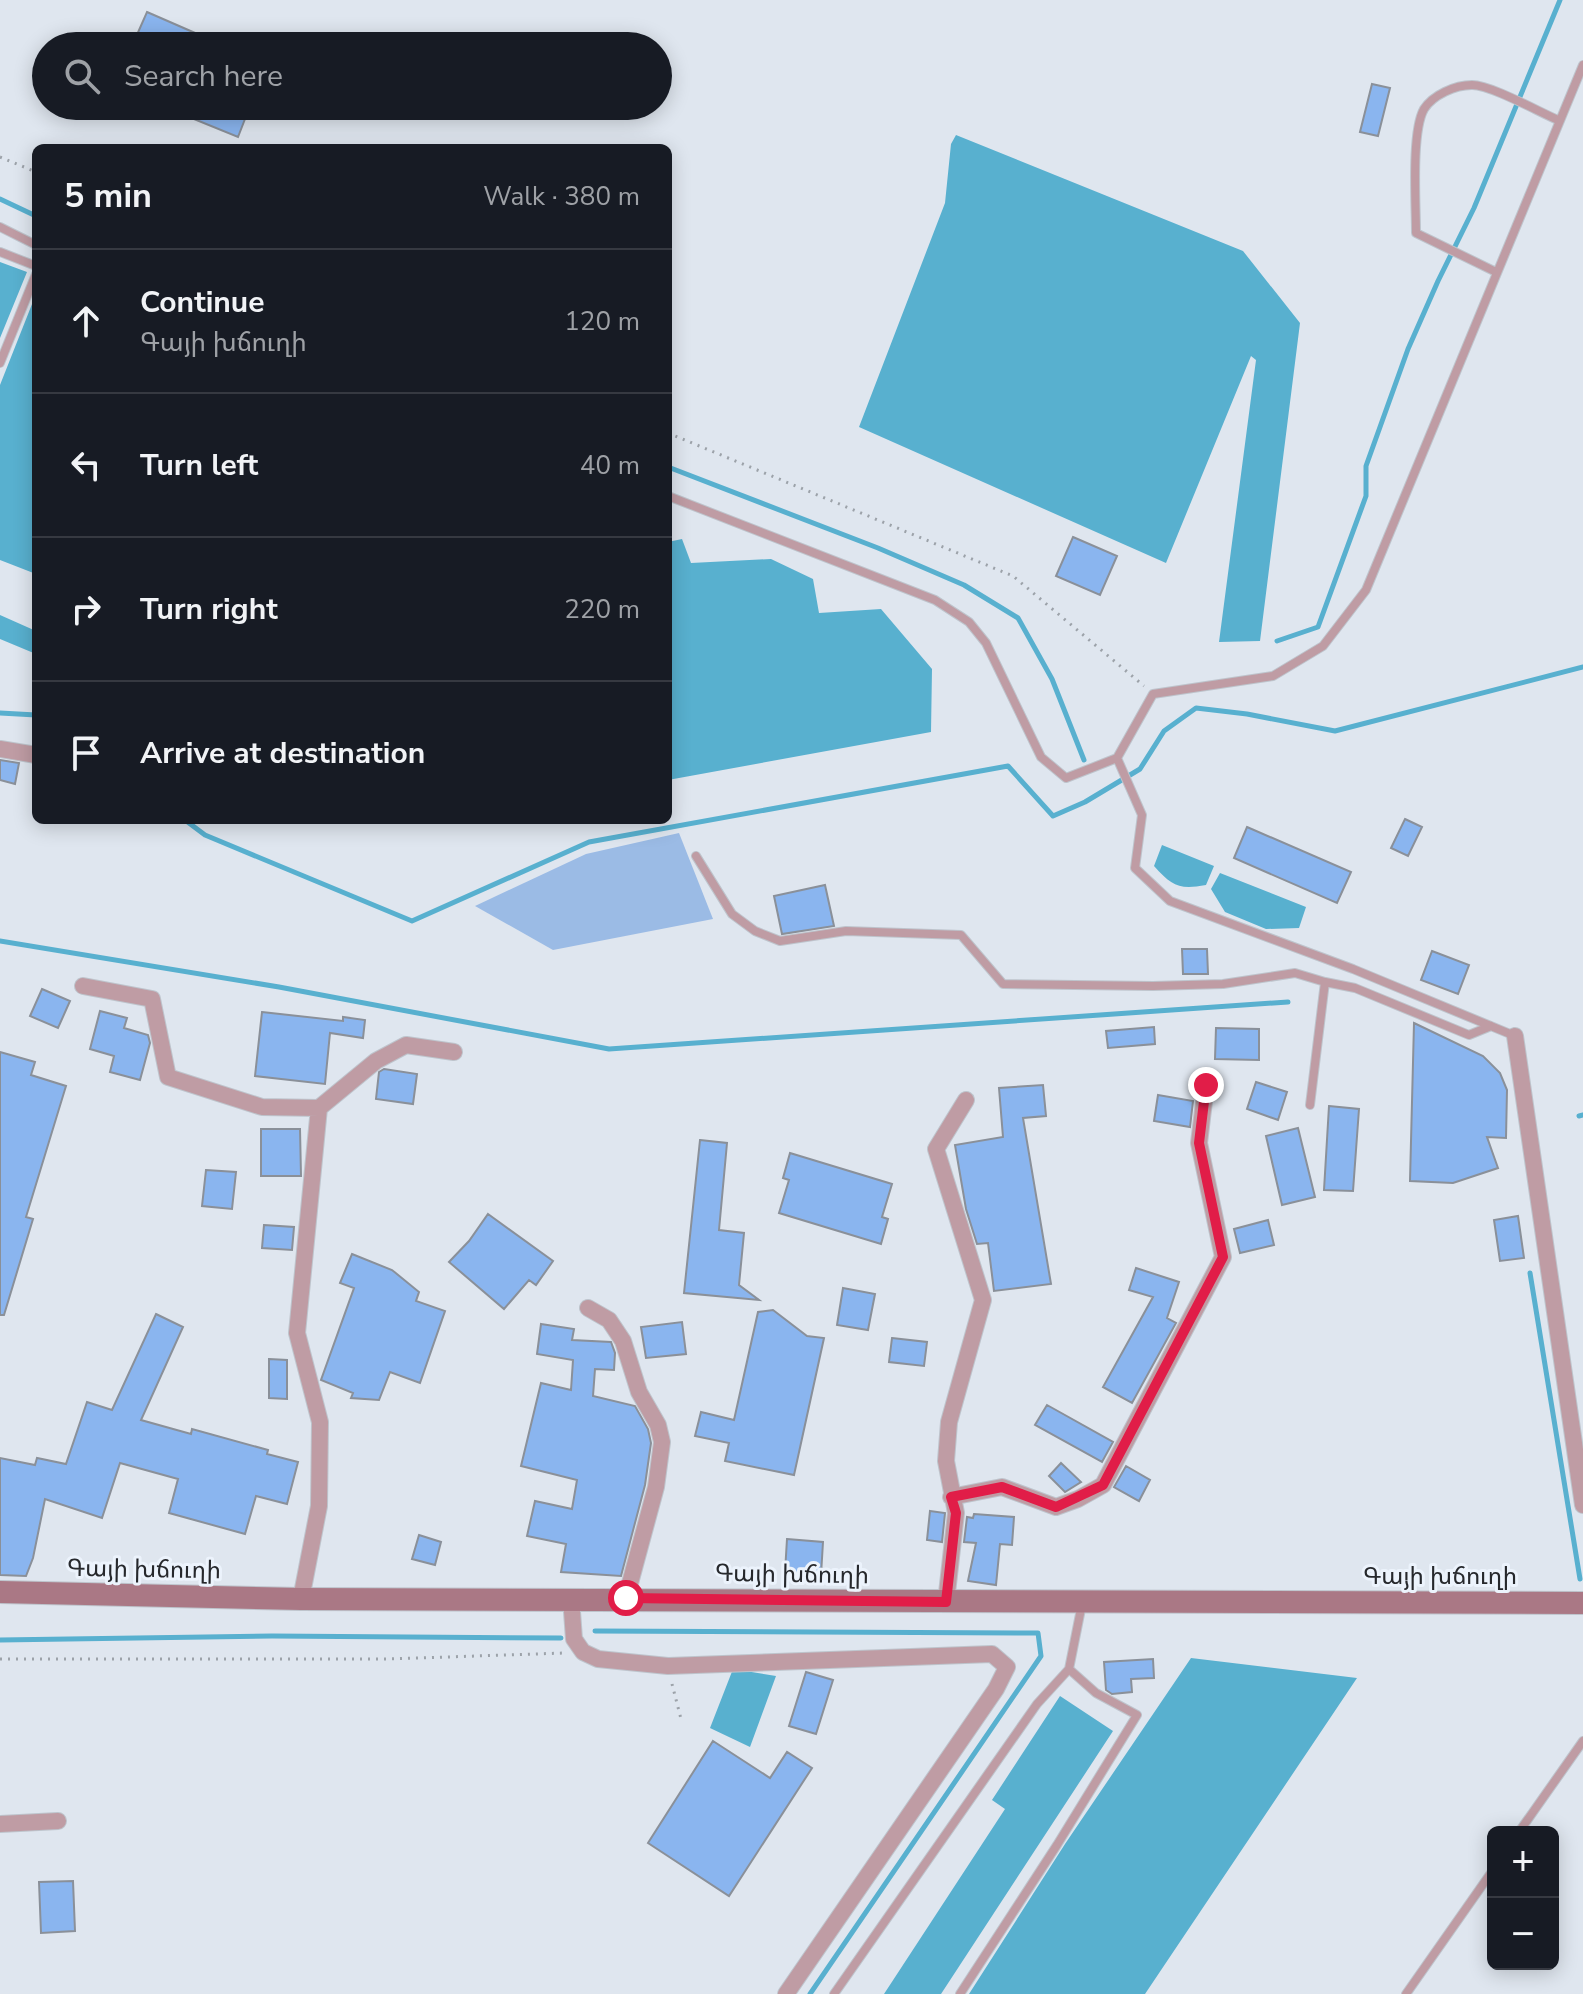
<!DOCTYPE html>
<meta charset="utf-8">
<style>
body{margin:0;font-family:"Nunito Sans","Noto Sans Armenian",sans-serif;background:#20242c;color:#f1f3f6}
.controls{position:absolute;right:24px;bottom:24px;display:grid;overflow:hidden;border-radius:12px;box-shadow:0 4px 20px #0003}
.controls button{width:72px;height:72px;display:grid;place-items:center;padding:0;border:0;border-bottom:2px solid #363941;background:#171b24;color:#f1f3f6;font:40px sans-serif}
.stop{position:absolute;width:24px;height:24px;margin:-18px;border:6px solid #e11d48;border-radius:50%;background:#fff}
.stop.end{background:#e11d48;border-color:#fff;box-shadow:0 2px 8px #0008}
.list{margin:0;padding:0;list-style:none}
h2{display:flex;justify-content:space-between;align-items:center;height:104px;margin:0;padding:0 32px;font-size:34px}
h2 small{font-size:26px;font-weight:400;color:#9ea1a6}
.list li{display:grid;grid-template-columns:52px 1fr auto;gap:24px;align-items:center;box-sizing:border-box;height:144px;padding:0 32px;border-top:2px solid #363941}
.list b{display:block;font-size:30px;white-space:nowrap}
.list p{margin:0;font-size:26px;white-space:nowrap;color:#9ea1a6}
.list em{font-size:26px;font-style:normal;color:#9ea1a6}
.icon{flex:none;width:44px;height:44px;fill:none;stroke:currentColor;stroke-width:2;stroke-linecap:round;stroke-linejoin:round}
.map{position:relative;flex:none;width:1583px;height:1994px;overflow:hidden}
.search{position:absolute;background:#171b24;box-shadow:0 4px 20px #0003;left:32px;top:32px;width:640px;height:88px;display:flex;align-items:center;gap:20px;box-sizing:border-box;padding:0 28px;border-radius:44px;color:#9ea1a6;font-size:30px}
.panel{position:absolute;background:#171b24;box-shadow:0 4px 20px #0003;left:32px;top:144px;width:640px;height:680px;border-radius:12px}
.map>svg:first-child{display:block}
.green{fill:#9bbbe5}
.water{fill:#58b0cf}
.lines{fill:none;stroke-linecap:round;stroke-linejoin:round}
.stream{stroke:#58b0cf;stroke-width:5}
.building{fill:#8ab5ef;stroke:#8a9099;stroke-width:2}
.service-casing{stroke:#bec4cc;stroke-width:10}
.minor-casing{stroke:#bec4cc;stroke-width:18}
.secondary-casing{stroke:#bec4cc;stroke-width:24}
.path{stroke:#9ca2a9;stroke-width:3;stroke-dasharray:2 6;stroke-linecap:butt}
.service{stroke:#bf9ca4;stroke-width:8}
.minor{stroke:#bf9ca4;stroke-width:16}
.secondary{stroke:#aa7885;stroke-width:22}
.route{stroke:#e11d48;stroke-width:10}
.labels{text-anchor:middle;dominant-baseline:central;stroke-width:6;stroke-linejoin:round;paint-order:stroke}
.street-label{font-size:24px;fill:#26282c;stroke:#ecf3fc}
</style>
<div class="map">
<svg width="1583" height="1994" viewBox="0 0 1583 1994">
<rect width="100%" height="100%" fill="#dfe6ef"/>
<!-- green -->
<path class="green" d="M679,833L713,919L553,950L475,906L586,854Z"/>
<!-- water -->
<path class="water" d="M956,135L1243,251L1300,323L1260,641L1219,642L1256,360L1251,356L1166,563L859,427L945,203L951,144Z
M0,262L27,272L0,338Z
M36,294V574L0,560V385Z
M682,539L691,563L771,559L813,579L819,613L881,609L932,669L931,732L668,780V542Z
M0,615L36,631V654L0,639Z
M1162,845L1214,866L1206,885C1179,890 1172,886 1154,866Z
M1220,873L1306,907L1299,928L1266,929L1225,912L1211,889Z
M1191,1658L1357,1678L1145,1994H969L1065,1844Z
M733,1669L776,1676L750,1747L710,1728Z
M1060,1696L1113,1731L941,1994H884L1005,1809L992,1800Z"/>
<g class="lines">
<!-- stream -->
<path class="stream" d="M0,199L36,216
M668,467L878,548L964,585L1018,618L1052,679L1084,760
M1277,641L1318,627L1366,496V466L1408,349L1438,281L1474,208L1560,0
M0,713L36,715
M185,820L205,835L412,921L589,842L1008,766L1053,816L1085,802L1140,769L1164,731L1196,708L1247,714L1335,731L1583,667
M0,941L279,987L609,1049L1288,1002
M1579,1116L1583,1115
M1530,1273L1580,1579
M595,1631L1038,1633L1041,1656L810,1994
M0,1640L272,1636L561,1638"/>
</g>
<!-- building -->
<path class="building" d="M147,12L225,46H132Z
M1372,84L1390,88L1378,136L1360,132Z
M162,106H250L238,137Z
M1073,537L1117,556L1100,595L1056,576Z
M0,760L19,763L15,784L0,780Z
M1405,819L1422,827L1408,856L1391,848Z
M1247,827L1351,872L1337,903L1234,858Z
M825,885L834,926L782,934L774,896Z
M1182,949H1207L1208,974H1183Z
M1432,951L1469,965L1458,994L1421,980Z
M42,989L70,1001L58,1028L30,1016Z
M100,1011L127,1018L124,1028L148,1035L150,1043L140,1080L110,1072L114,1056L90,1049Z
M262,1012L343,1021V1017L365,1020L363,1038L330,1033L325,1084L255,1076Z
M1414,1023L1483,1056L1500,1073L1507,1090L1506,1138L1487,1137L1498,1168L1453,1183L1410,1181Z
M1154,1027L1155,1044L1108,1048L1106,1031Z
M1216,1028L1259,1029V1060L1215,1059Z
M0,1052L35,1062L31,1075L66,1086L26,1217L33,1219L4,1315H0Z
M384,1069L417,1074L413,1104L376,1099L379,1072Z
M1256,1082L1287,1092L1278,1120L1247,1109Z
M1043,1085L1046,1116L1023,1118L1051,1284L994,1291L988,1243L977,1244L966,1209L955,1145L1003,1137L999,1088Z
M1158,1095L1193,1101L1190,1127L1154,1121Z
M1329,1106L1359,1109L1353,1191L1324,1190Z
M1298,1128L1315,1197L1282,1205L1266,1136Z
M261,1129H300L301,1176H261Z
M700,1140L727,1143L719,1230L744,1233L739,1285L759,1300L684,1293Z
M790,1153L892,1184L882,1217L888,1219L881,1244L779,1213L789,1180L783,1178Z
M206,1170L236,1172L232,1209L202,1206Z
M488,1214L553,1261L536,1285L529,1280L504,1309L449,1262L469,1241Z
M1518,1216L1524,1258L1500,1261L1494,1220Z
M1268,1220L1274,1245L1240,1253L1234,1229Z
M264,1225L294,1227L292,1250L262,1248Z
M352,1254L392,1270L419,1292L416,1301L445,1311L420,1383L390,1372L379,1400L351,1398L353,1393L321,1380L354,1288L340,1283Z
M1136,1268L1179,1282L1167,1318L1176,1323L1132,1403L1103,1387L1153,1297L1129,1290Z
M843,1288L875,1294L868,1330L837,1325Z
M773,1310L807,1336L824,1338L794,1475L725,1461L729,1443L695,1436L701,1412L734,1420L758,1312Z
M156,1314L183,1327L141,1420L191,1434L192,1429L268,1450L267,1454L298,1462L287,1504L256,1496L245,1534L169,1513L178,1479L120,1463L102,1518L45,1499L33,1558L26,1576L0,1575V1458L35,1465L37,1458L66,1464L87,1402L112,1410Z
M682,1322L686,1354L646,1358L641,1327Z
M541,1324L574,1329L572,1340L611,1342L615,1353L614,1370L595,1369L593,1396L635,1406L648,1429L651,1443L645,1485L621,1576L561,1572L566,1544L527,1536L535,1501L572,1509L577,1480L521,1466L541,1383L571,1390L573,1360L537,1354Z
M892,1338L927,1342L924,1366L889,1362Z
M269,1359L287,1360V1399L269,1398Z
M1047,1405L1113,1442L1102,1462L1035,1425Z
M1061,1463L1081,1482L1065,1492L1049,1476Z
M1126,1466L1150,1480L1139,1501L1114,1487Z
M930,1511L945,1513L942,1542L927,1540Z
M974,1514L1014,1517L1012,1545L1000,1544L996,1585L968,1581L976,1543L964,1542L967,1517L973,1518Z
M419,1535L441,1542L435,1565L412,1559Z
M787,1539L823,1542L821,1575L785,1572Z
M1153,1659L1154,1678L1131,1679L1132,1692L1112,1694L1106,1690L1104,1662Z
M806,1672L833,1680L816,1734L789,1726Z
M713,1741L770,1778L787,1752L812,1768L729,1896L648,1843Z
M73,1881L75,1931L41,1933L39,1882Z"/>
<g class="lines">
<!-- service casing -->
<g class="service-casing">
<path id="service" d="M0,227L36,245
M0,252L36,266
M1496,272L1416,233C1416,205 1411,132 1424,109C1433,95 1455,85 1472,85C1491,85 1539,112 1558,120
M0,363L36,274
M668,496L935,600L969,622L986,643L1041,757L1066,778L1117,758L1153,694L1273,676L1323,646L1366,590L1583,65
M1117,758L1142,815L1135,868L1170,901L1353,969L1515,1036
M696,856L732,914L755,931L780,941L846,931L961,935L1003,984L1153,986L1223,984L1295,973L1325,982
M1310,1105L1325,982L1355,988L1469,1035L1491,1026
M1519,1832L1583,1741
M834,1994L1037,1704L1069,1669L1082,1604
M960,1994L1057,1845L1137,1715L1096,1693L1069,1669
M1406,1994L1493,1870"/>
</g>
<!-- minor casing -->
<g class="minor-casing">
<path id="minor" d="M0,749L36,755
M83,986L152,999L168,1077L262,1107L319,1108L376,1061L406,1045L454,1052
M1515,1036L1583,1505
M588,1308L609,1320L623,1341L639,1392L658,1425L662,1442L656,1487L626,1598
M951,1497L1002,1487L1056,1507L1078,1499L1103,1485L1223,1257L1199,1143L1206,1085
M571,1598L574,1639L583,1652L598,1659L668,1666L992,1654L1007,1667L996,1689L786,1994
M301,1599L319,1506L320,1422L297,1333L319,1108
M946,1602L956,1513L946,1461L949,1422L983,1300L936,1149L966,1100
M0,1824L58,1821"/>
</g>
<!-- secondary casing -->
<g class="secondary-casing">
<path id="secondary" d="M0,1592L301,1599L1583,1603"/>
</g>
<!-- path -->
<path class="path" d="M0,157L36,172
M668,433L1013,576L1144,686
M0,1659H388L564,1653
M672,1684L681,1719"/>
<!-- service -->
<use href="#service" class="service"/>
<!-- minor -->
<use href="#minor" class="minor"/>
<!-- secondary -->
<use href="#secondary" class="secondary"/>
</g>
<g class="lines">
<!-- route -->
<path class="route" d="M626,1598L946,1602L956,1513L951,1497L1002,1487L1056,1507L1103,1485L1223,1257L1199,1143L1206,1085"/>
</g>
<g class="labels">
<!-- street labels -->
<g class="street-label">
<text transform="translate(144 1569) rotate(1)">Գայի խճուղի</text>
<text transform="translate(792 1574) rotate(1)">Գայի խճուղի</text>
<text x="1440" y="1576">Գայի խճուղի</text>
</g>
</g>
</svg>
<div class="controls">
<button>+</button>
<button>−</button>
</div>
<div class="stop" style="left:626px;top:1598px"></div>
<div class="stop end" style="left:1206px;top:1085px"></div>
<div class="search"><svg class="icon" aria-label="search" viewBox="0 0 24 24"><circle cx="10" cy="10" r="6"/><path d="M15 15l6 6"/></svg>Search here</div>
<section class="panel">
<h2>5 min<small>Walk · 380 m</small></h2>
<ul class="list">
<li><svg class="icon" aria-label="ahead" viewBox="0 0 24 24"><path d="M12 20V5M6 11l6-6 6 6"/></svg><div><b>Continue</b><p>Գայի խճուղի</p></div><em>120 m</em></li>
<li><svg class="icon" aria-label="left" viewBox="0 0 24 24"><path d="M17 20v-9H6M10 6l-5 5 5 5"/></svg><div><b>Turn left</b></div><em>40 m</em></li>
<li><svg class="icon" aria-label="right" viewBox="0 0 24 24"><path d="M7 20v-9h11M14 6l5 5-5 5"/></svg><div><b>Turn right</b></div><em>220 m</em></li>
<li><svg class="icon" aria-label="arrive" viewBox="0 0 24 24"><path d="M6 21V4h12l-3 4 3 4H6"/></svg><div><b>Arrive at destination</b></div></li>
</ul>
</section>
</div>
